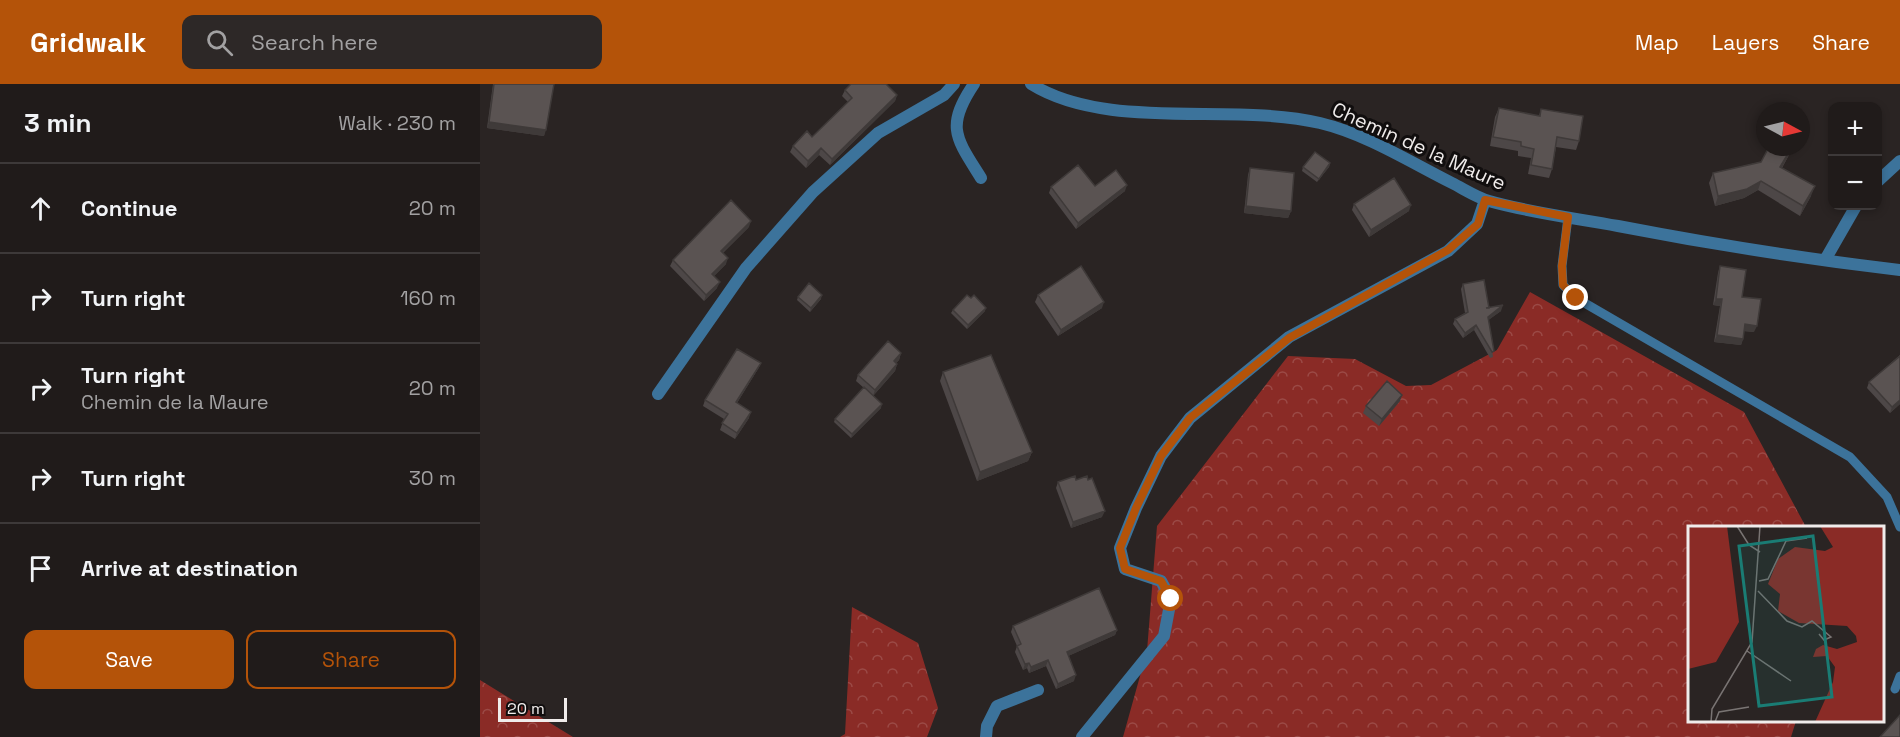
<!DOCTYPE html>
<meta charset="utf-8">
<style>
body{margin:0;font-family:"Space Grotesk",sans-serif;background:#2d2827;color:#f1f3f6}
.controls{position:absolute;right:18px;top:18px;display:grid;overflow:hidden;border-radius:12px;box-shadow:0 3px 9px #0003}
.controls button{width:54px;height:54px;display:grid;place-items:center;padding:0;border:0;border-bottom:2px solid #3d3939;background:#201b1a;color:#f1f3f6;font:30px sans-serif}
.compass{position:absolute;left:1276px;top:18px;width:54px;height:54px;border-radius:50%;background:#201b1a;box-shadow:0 3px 9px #0003;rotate:97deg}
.scale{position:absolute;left:18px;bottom:15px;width:69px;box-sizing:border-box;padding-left:6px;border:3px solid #f0eceb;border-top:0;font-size:16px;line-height:21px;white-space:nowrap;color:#f0eceb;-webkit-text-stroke:4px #110e0e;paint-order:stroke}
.stop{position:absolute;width:18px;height:18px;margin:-14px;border:4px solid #b45309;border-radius:50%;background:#fff}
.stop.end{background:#b45309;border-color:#fff;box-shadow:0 2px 6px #0008}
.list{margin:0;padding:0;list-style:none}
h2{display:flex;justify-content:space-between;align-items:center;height:78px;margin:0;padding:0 24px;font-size:26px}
h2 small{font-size:20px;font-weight:400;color:#a2a1a2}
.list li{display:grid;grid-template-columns:39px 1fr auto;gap:18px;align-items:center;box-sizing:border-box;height:90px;padding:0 24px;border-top:2px solid #3d3939}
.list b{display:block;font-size:22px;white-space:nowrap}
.list p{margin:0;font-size:20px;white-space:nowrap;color:#a2a1a2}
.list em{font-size:20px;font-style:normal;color:#a2a1a2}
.actions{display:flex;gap:12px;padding:18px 24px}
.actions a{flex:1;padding:14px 0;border:2px solid #b45309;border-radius:12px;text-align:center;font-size:21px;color:#b45309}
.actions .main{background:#b45309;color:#fff}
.icon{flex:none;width:33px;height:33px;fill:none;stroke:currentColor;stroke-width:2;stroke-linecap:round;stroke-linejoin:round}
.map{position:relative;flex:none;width:1420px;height:653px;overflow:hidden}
header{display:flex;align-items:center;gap:36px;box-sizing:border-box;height:84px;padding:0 30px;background:#b45309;color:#fff}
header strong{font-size:28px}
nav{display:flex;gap:33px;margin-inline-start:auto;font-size:21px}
.search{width:420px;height:54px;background:#2d2827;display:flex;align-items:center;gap:15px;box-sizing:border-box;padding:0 21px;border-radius:12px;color:#a2a1a2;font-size:22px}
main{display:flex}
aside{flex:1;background:#201b1a}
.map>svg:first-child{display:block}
.forest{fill:url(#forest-crowns)}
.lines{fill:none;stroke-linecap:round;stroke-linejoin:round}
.service{stroke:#3c739b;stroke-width:9}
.minor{stroke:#3c739b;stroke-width:12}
.wall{fill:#4d4747}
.shaded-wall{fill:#3f3a39}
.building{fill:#5a5352;stroke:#3f3a39;stroke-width:1.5}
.route{stroke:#b45309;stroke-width:8}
.labels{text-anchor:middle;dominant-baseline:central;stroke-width:6;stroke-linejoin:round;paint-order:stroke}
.street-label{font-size:20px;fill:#f0eceb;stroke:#110e0e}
.inset-road{fill:none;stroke:#797473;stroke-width:1.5}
.view{fill:#1a7c74;fill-opacity:0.15;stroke:#1a7c74;stroke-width:3}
.inset-edge{fill:none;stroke:#f0eceb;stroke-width:3}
</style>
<header>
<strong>Gridwalk</strong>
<div class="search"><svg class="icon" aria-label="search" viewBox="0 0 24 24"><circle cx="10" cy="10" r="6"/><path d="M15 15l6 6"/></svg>Search here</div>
<nav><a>Map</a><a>Layers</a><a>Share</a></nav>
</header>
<main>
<aside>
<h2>3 min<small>Walk · 230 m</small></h2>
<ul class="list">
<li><svg class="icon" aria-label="ahead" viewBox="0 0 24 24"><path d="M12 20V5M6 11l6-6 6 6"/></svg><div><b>Continue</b></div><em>20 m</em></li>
<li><svg class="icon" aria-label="right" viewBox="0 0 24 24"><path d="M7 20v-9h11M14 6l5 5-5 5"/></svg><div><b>Turn right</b></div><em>160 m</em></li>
<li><svg class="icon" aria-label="right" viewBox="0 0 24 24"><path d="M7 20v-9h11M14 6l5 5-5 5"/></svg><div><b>Turn right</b><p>Chemin de la Maure</p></div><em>20 m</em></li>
<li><svg class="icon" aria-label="right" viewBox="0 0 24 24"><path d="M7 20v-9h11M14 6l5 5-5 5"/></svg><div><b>Turn right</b></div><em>30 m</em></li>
<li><svg class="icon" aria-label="arrive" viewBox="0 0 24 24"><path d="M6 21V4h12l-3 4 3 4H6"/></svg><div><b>Arrive at destination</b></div></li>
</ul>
<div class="actions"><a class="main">Save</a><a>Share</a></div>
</aside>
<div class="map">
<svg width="1420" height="653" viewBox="0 0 1420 653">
<defs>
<pattern id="forest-crowns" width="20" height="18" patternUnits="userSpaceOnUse" patternTransform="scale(1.5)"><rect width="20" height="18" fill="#8a2b26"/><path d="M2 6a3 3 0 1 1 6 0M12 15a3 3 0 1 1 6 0" fill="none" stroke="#9b4a46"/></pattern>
</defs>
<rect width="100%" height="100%" fill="#2a2423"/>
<!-- forest -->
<path class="forest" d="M1050,208L1264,328L1326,443H1210V636L1316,637L1311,653H643L667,567L677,442L808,272L875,275L926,302L951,301L1017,266Z
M372,523L438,559L458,624L447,653H360L365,650Z
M0,596L93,653H0Z"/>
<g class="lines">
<!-- service -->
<path class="service" d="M1088,133L1082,182L1083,201L1096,214L1370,373L1407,413L1420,443
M1415,605L1420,592"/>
<!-- minor -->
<path class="minor" d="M494,0C465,43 476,54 501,94
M551,0C628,48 752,18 840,39C886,50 930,78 972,99C984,105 996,113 1009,117C1051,129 1095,134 1138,142C1231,160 1326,175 1420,186
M1398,97L1420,77
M1345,176L1376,122
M178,310L266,184L333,108L398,49L464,11L474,0
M506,653L507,642L517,622L558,606
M602,653L684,552L691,515L681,497L645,485L640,464L656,424L681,372L710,334L809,253L968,167L997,140L1005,116"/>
</g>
<!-- wall -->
<path class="wall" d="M13,0H74L64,52L7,44Z
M365,6L417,11L415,17L350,81L339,71L326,84L310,68L313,62L332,53L368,18L362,12Z
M1019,24L1059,32L1061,25L1099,57L1096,66L1076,63L1072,85L1069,94L1048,90L1051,74L1038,72V67L1010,62L1015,33Z
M1309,71L1302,84L1331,112L1320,132L1278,106L1264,114L1235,122L1229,99L1233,89Z
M850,79L849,83L837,98L822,87L823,83Z
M770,84L811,127L808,134L764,129L768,91Z
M615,102L645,107L596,145L569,109L571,103Z
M874,120L929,127L889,153L872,126Z
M269,143L243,169L246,180L234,192L237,204L224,217L190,182L193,176Z
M1240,182L1262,213L1274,248L1264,247L1263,255L1261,261L1234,258L1240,222L1233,221L1238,189Z
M983,200L1009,224L1021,227L1008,236L1013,273L1010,274L994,246L983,254L973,240L975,235L985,229L981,205Z
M558,211L622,224L578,252L555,218Z
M318,213L341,215L330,228L317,216Z
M473,226L505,227L487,245L471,229Z
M421,269L419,276L416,279L417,280L415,287L393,312L401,324L371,354L354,338L355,335L384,304L376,297L378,291Z
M1420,271V320L1410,329L1387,304L1389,298Z
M281,279L278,285L257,319L269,334L255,355L240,346L244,335L223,322L225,316Z
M463,288L552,368L548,377L497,397L460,297Z
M920,317L899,342L883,329L886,322Z
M596,396L622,433L591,444L576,404L578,398Z
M533,542L637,546L635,551L588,572L594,597L576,605L566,582L549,589L547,584L543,586L535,568L537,562L531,548Z"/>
<!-- shaded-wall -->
<path class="shaded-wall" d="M417,11L415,17L350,81L352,75Z
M9,38L66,46L64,52L7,44Z
M1312,63L1309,71L1297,92L1300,83Z
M341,64L339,71L326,84L328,77Z
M850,79L849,83L837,98L839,95Z
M1281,97L1278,106L1264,114L1235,122L1238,112Z
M647,101L645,107L596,145L598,139Z
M1335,102L1331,112L1320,132L1323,122Z
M931,121L929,127L889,153L891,146Z
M766,122L811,127L808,134L764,129Z
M271,137L269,143L238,173L241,167Z
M248,174L246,180L230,196L232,190Z
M240,198L237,204L224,217L226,211Z
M342,211L341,215L330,228L331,224Z
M1236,215H1242L1240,222L1233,221Z
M624,218L622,224L578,252L581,246Z
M1023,221L1021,227L1006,238L1008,233Z
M506,224L505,227L487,245L488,241Z
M1265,240L1277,242L1274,248L1263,247Z
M996,241L994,246L983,254L985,249Z
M1237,251L1263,255L1261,261L1234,258Z
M421,269L419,276L412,284L414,277Z
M281,279L278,285L253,325L256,318Z
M417,280L415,287L393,312L395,306Z
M922,311L920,317L899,342L902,335Z
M1420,316V320L1410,329L1412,323Z
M402,320L401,324L371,354L372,350Z
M271,328L269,334L255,355L257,349Z
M552,368L548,377L497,397L500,388Z
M625,427L622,433L591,444L593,438Z
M637,546L635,551L584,574L587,568Z
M568,576L566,582L549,589L551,583Z
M549,579L547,584L543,586L545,580Z
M596,591L594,597L576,605L578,600Z"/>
<!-- building -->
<path class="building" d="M14,0H74L66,46L9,38Z
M371,0H406L417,11L352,75L341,64L328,77L313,62L327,47L332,53L372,14L365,6Z
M1019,24L1060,32L1061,25L1103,32L1099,57L1077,53L1072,85L1051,81L1054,65L1041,62V58L1013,53Z
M1289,63H1312L1300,83L1335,102L1323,122L1281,97L1267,105L1238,112L1233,89L1281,78Z
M835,68L850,79L839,95L823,83Z
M598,81L615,102L636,86L647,101L598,139L571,103Z
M770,84L814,89L811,127L766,122Z
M914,94L931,121L891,146L874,120Z
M251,116L271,137L241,167L248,174L232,190L240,198L226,211L193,176Z
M601,182L624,218L581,246L558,211Z
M1240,182L1266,186L1262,213L1281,215L1277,242L1265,240L1263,255L1237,251L1242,215H1236Z
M1004,196L1009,224H1006L1023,221L1008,233L1014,267L1012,268L996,241L985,249L975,235L988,228L983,200Z
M329,199L342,211L331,224L318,213Z
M487,211L491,214L494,211L506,224L488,241L473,226Z
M408,257L421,269L414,277L417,280L395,306L378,291Z
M257,265L281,279L256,318L271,328L257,349L242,339L248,330L225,316Z
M511,271L552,368L500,388L463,288Z
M1420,272V316L1412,323L1389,298Z
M907,297L922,311L902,335L886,322Z
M384,303L402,320L372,350L355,335Z
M595,392L596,396L607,392L608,396L612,394L625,427L593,438L578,398Z
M619,504L637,546L587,568L596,591L578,600L568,576L551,583L549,579L545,580L537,562L541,560L533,542Z
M1420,631V653H1400Z"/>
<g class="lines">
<!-- route -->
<path class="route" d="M691,515L681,497L645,485L640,464L656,424L681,372L710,334L809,254L968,166L998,140L1005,116L1088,133L1082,182L1083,201L1096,214"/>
</g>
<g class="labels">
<!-- street labels -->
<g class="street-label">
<text transform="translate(939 62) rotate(24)">Chemin de la Maure</text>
</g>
</g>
<!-- overview -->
<g transform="translate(1208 442)">
<rect width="196" height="196" fill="#2a2423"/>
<path d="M11,0H39L51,96L28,136L0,143V2ZM132,0H196V196H127L145,156L147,141L139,130L125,131L128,123L135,119L149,123L169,116L168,110L159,100L111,97L90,85L92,68L80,58L90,33L107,21L137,25L145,21Z" fill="#8a2b26"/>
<path class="inset-road" d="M49,0L61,19L72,26M71,55L80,53L98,15L119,12M70,65L99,95L114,101L124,95L143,111L136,114L131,108M59,125L103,155M23,196L24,183L64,116L72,0M27,196L31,186L61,181"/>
<path class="view" d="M125,10L144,171L71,180L51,20Z"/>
<rect width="196" height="196" class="inset-edge"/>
</g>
</svg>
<div class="controls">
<button>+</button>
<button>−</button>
</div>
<svg class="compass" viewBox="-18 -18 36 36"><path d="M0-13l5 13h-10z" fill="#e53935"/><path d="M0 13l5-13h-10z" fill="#a2a1a2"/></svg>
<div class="scale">20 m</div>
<div class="stop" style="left:691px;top:515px"></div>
<div class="stop end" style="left:1096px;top:214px"></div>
</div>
</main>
